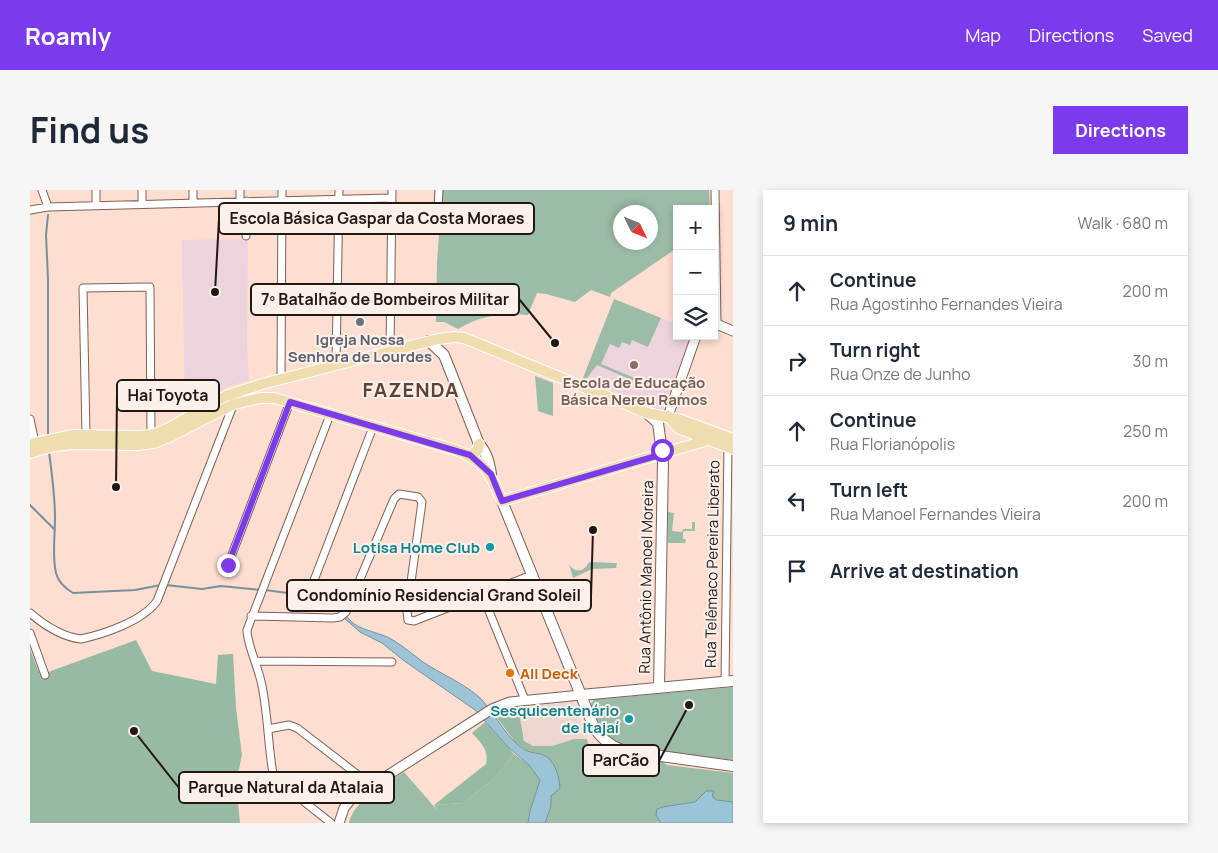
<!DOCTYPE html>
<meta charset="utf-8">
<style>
body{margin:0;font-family:Manrope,sans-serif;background:#f6f6f7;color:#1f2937}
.controls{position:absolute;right:15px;top:15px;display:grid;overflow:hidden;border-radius:0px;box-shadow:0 2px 8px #0003}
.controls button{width:45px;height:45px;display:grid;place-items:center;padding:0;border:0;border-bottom:1px solid #e0e1e3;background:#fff;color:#1f2937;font:25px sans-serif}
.compass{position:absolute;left:583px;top:15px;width:45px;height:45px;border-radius:50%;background:#fff;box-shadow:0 2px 8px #0003;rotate:133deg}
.stop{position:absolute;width:15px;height:15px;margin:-11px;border:4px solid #7c3aed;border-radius:50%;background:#fff}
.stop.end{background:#7c3aed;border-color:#fff;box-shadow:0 1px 5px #0008}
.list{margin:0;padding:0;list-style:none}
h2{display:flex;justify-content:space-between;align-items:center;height:65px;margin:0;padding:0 20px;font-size:21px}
h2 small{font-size:16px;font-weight:400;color:#747a83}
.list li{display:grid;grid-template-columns:32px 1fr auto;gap:15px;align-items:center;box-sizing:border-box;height:70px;padding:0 20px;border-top:1px solid #e0e1e3}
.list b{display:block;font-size:19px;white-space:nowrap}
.list p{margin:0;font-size:16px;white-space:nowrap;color:#747a83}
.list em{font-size:16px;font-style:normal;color:#747a83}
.icon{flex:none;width:28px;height:28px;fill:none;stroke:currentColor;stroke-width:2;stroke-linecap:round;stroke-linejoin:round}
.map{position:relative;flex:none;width:703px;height:633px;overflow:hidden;border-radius:0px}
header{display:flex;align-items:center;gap:30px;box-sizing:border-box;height:70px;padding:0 25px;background:#7c3aed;color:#fff}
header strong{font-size:24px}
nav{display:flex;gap:28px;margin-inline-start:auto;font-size:18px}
.intro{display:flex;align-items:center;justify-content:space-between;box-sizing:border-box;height:120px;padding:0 30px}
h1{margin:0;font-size:35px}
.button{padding:12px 22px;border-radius:0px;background:#7c3aed;color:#fff;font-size:18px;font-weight:700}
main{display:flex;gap:30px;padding:0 30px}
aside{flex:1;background:#fff;border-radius:0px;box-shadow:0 2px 8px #0003}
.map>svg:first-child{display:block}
.commercial{fill:#efd5d0}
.education{fill:#edd4dc}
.green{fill:#9bbca6;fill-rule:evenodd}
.forest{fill:#97baa3}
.water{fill:#9bc5d6;stroke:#77919c}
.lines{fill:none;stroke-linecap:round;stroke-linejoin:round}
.stream{stroke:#77919c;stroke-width:2}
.minor-casing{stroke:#7c6255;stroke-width:9}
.tertiary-casing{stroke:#7c6255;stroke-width:11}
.secondary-casing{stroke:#7c6255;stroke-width:12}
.primary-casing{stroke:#fff;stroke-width:12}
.minor{stroke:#fff;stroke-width:7}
.tertiary{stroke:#fff;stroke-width:9}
.secondary{stroke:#fff;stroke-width:10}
.primary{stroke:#efddaf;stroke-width:10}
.route{stroke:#7c3aed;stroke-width:6}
.worship-dot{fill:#6b7280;stroke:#fcf0ea;stroke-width:2}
.education-dot{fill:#8d6e63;stroke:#fcf0ea;stroke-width:2}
.culture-dot{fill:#0f9aa8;stroke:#fcf0ea;stroke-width:2}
.food-dot{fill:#e8710a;stroke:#fcf0ea;stroke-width:2}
.labels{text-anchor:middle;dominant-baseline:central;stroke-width:4;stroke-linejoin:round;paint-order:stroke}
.worship-label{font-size:15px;font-weight:bold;fill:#5b616d;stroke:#fcf0ea}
.education-label{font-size:15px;font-weight:bold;fill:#785e54;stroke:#fcf0ea}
.culture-label{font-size:15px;font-weight:bold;fill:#0d838f;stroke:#fcf0ea;text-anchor:end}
.street-label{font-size:15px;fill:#221813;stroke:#fcf0ea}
.food-label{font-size:15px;font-weight:bold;fill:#c56008;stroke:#fcf0ea;text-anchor:start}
.district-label{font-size:20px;font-weight:bold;letter-spacing:1px;fill:#5c4337;stroke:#fcf0ea}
.leader{fill:none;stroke:#221813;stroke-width:2}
.callout-dot{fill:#221813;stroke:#fcf0ea;stroke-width:2}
.callout{fill:#fcf0ea;stroke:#221813;stroke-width:2}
.callout-label{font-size:16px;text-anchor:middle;font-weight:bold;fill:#221813}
</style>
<header>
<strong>Roamly</strong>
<nav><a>Map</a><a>Directions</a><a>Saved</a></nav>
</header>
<div class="intro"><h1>Find us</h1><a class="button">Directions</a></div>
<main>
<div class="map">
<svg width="703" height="633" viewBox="0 0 703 633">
<rect width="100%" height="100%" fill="#fdded0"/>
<!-- commercial -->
<path class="commercial" d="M543,512L557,549H544L522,556H503L494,551L488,517Z"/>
<!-- education -->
<path class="education" d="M218,49L217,155L219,190L197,197L155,221L152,50Z
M584,109L647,134V146H661L633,219L629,220L553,188Z"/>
<!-- green -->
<path class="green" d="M412,0H679L680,19H647V60H644L581,103L580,107L561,100L545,112L516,104L507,103L498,125C470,123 453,125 428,139L414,132H406L407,73ZM590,22H620V52H590Z
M584,109L631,128L618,157L602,150L600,155L592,152L589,158L580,154L571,174L612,191L611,194L567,175L556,189L553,188Z
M505,186L523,193V226L508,221Z
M638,322L644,323L642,341L652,342L653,339H662V332H665V341H655L653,342V349H656L655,353H638Z
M559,372L587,373L586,378L562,379L543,388L539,374C545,384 554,382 559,372Z
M703,497V570L588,556L571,540L560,515L565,508L569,507L571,509Z
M544,549H557L563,577L566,578L572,573L597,575L601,567L621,571C627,568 632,571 637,575L703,583V612L686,610L682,606L665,612L633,617L627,619L626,625L631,633H515L521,616V606L512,564L498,562L503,556H522Z
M484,564L499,575L510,590L500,621L498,633H319C324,610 355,595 374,582L407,620L404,615L433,613L464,589Z"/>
<!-- forest -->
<path class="forest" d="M106,450L122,481L186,494L188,465L203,464L206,518L212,565L206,593L210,633H0V459L10,485Z
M488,517L494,551L503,556L498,562L485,552L465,525L475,519Z
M455,532L484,564L464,589L433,613L404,615L456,574C459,560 451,553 442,543Z"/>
<!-- water -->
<path class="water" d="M312,419C322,438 333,438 352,445C359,447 366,452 372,456C379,461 386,467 393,472C411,484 431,492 448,506C463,520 473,542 487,554C496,562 499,562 511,564C525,568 529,586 530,598L521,606V616L515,633H498L500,621L510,590L499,575L478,557L445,520L373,470L352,453L330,442L314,428L309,421Z
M676,601H684L682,606L686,610L703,612V633H631L626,625L627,619L633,617L665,612Z"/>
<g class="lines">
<!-- stream -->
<path class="stream" d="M18,248V89L16,45L18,25
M19,262C22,284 25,306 25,328C25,346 22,366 26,383C28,392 35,398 43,403L105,400L131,395
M0,315L25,340
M136,395L172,399L191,396L231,400
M235,400L296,408L303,412L312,422"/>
<!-- minor casing -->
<g class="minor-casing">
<path id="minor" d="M12,0L18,17
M685,0L687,134
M210,11V0
M163,13V0
M112,14V0
M66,15V0
M0,20L18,17L361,8
M407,31L409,0
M216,46L217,11
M360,161L362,0
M306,175L309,0
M251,190L252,0
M300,225L217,440C217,455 229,478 232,496C238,525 238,555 243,584L248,591L301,633
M0,229L5,253
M56,245L53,98L120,97L121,245
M198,375L260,212
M281,398L343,237
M452,404L495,510
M0,423C14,435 33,447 51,449C74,444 113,431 127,411L204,213
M221,426L303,428L310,427L316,422L364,309L369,304L388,307L392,312L377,421L378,430L384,431L502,385
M0,443L15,485
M226,471L362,472
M695,492L698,256
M238,539L259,535L267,538L341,595"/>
</g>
<!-- tertiary casing -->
<g class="tertiary-casing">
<path id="tertiary" d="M684,133L703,141
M638,226L666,146
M309,633L314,618L322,608L462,519L480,512L551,505"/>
</g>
<!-- secondary casing -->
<g class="secondary-casing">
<path id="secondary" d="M399,151L414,165L449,254C457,263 459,272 461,284
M617,223L628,233L633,270L629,498
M472,311L563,535C570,548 580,556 594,561L703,576
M551,505L703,491"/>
</g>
<!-- primary casing -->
<g class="primary-casing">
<path id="primary" d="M638,226L648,238L703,259
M0,254L43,245L109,246L121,245L137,239L196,206L232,194L408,149L425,147L434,148L617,223L651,230L703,249
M0,263L24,256L44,254L107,255L124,253L139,247L204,214L230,208H244L426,260C456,272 460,283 472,311L678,250
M440,265L448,260L449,254"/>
</g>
<!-- minor -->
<use href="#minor" class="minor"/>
<!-- tertiary -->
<use href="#tertiary" class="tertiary"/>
<!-- secondary -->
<use href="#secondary" class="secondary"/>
<!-- primary -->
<use href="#primary" class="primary"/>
</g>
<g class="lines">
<!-- route -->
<path class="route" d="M198,375L260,212L440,265L461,284L472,311L633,264L632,260"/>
</g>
<!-- markers -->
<circle class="worship-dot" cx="330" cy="132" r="5"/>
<circle class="education-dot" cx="604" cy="175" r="5"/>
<g class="culture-dot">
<circle cx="460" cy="357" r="5"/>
<circle cx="599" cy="529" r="5"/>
</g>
<circle class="food-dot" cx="480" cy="483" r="5"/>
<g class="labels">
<!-- worship labels -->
<g class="worship-label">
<text x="330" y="149">Igreja Nossa<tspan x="330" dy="17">Senhora de Lourdes</tspan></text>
</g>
<!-- education labels -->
<g class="education-label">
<text x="604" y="192">Escola de Educação<tspan x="604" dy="17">Básica Nereu Ramos</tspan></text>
</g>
<!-- culture labels -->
<g class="culture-label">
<text x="450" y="357">Lotisa Home Club</text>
<text x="589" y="520">Sesquicentenário<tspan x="589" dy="17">de Itajaí</tspan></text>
</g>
<!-- street labels -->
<g class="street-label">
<text transform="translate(682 374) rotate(-89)">Rua Telêmaco Pereira Liberato</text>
<text transform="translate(616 387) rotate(-89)">Rua Antônio Manoel Moreira</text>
</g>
<!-- food labels -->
<g class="food-label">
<text x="490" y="483">All Deck</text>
</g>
<!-- district labels -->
<g class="district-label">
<text x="381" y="199">FAZENDA</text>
</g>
</g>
<!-- callouts -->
<path class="leader" d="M185 102L189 29M525 153L489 109M86 297L87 205M563 340L561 406M659 515L629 571M104 541L149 598"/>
<g class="callout-dot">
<circle cx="185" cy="102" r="5"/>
<circle cx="525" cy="153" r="5"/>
<circle cx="86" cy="297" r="5"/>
<circle cx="563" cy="340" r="5"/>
<circle cx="659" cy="515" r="5"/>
<circle cx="104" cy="541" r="5"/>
</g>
<g class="callout">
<rect x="189" y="13" width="315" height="31" rx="5"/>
<rect x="221" y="94" width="268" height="31" rx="5"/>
<rect x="87" y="190" width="102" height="31" rx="5"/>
<rect x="257" y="390" width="304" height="31" rx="5"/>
<rect x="553" y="555" width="76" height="31" rx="5"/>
<rect x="149" y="582" width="215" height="31" rx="5"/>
</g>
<g class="callout-label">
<text x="347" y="34">Escola Básica Gaspar da Costa Moraes</text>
<text x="355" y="115">7º Batalhão de Bombeiros Militar</text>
<text x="138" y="211">Hai Toyota</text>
<text x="409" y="411">Condomínio Residencial Grand Soleil</text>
<text x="591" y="576">ParCão</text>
<text x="256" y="603">Parque Natural da Atalaia</text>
</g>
</svg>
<div class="controls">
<button>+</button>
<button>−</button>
<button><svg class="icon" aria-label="layers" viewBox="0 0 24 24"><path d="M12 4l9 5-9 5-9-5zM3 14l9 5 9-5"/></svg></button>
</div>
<svg class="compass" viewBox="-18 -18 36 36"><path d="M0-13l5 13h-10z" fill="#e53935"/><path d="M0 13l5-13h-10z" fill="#747a83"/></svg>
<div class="stop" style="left:632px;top:260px"></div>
<div class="stop end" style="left:198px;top:375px"></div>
</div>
<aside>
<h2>9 min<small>Walk · 680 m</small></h2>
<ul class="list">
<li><svg class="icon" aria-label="ahead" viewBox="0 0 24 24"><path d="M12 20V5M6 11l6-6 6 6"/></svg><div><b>Continue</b><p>Rua Agostinho Fernandes Vieira</p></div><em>200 m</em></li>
<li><svg class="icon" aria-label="right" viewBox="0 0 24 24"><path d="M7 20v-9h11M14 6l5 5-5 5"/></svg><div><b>Turn right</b><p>Rua Onze de Junho</p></div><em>30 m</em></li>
<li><svg class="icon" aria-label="ahead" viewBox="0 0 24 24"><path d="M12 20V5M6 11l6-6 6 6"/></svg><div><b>Continue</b><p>Rua Florianópolis</p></div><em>250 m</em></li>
<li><svg class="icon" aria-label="left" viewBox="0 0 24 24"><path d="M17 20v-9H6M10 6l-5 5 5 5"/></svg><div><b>Turn left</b><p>Rua Manoel Fernandes Vieira</p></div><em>200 m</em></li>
<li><svg class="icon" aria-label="arrive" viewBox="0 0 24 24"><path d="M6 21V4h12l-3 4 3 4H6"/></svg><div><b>Arrive at destination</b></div></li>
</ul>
</aside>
</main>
